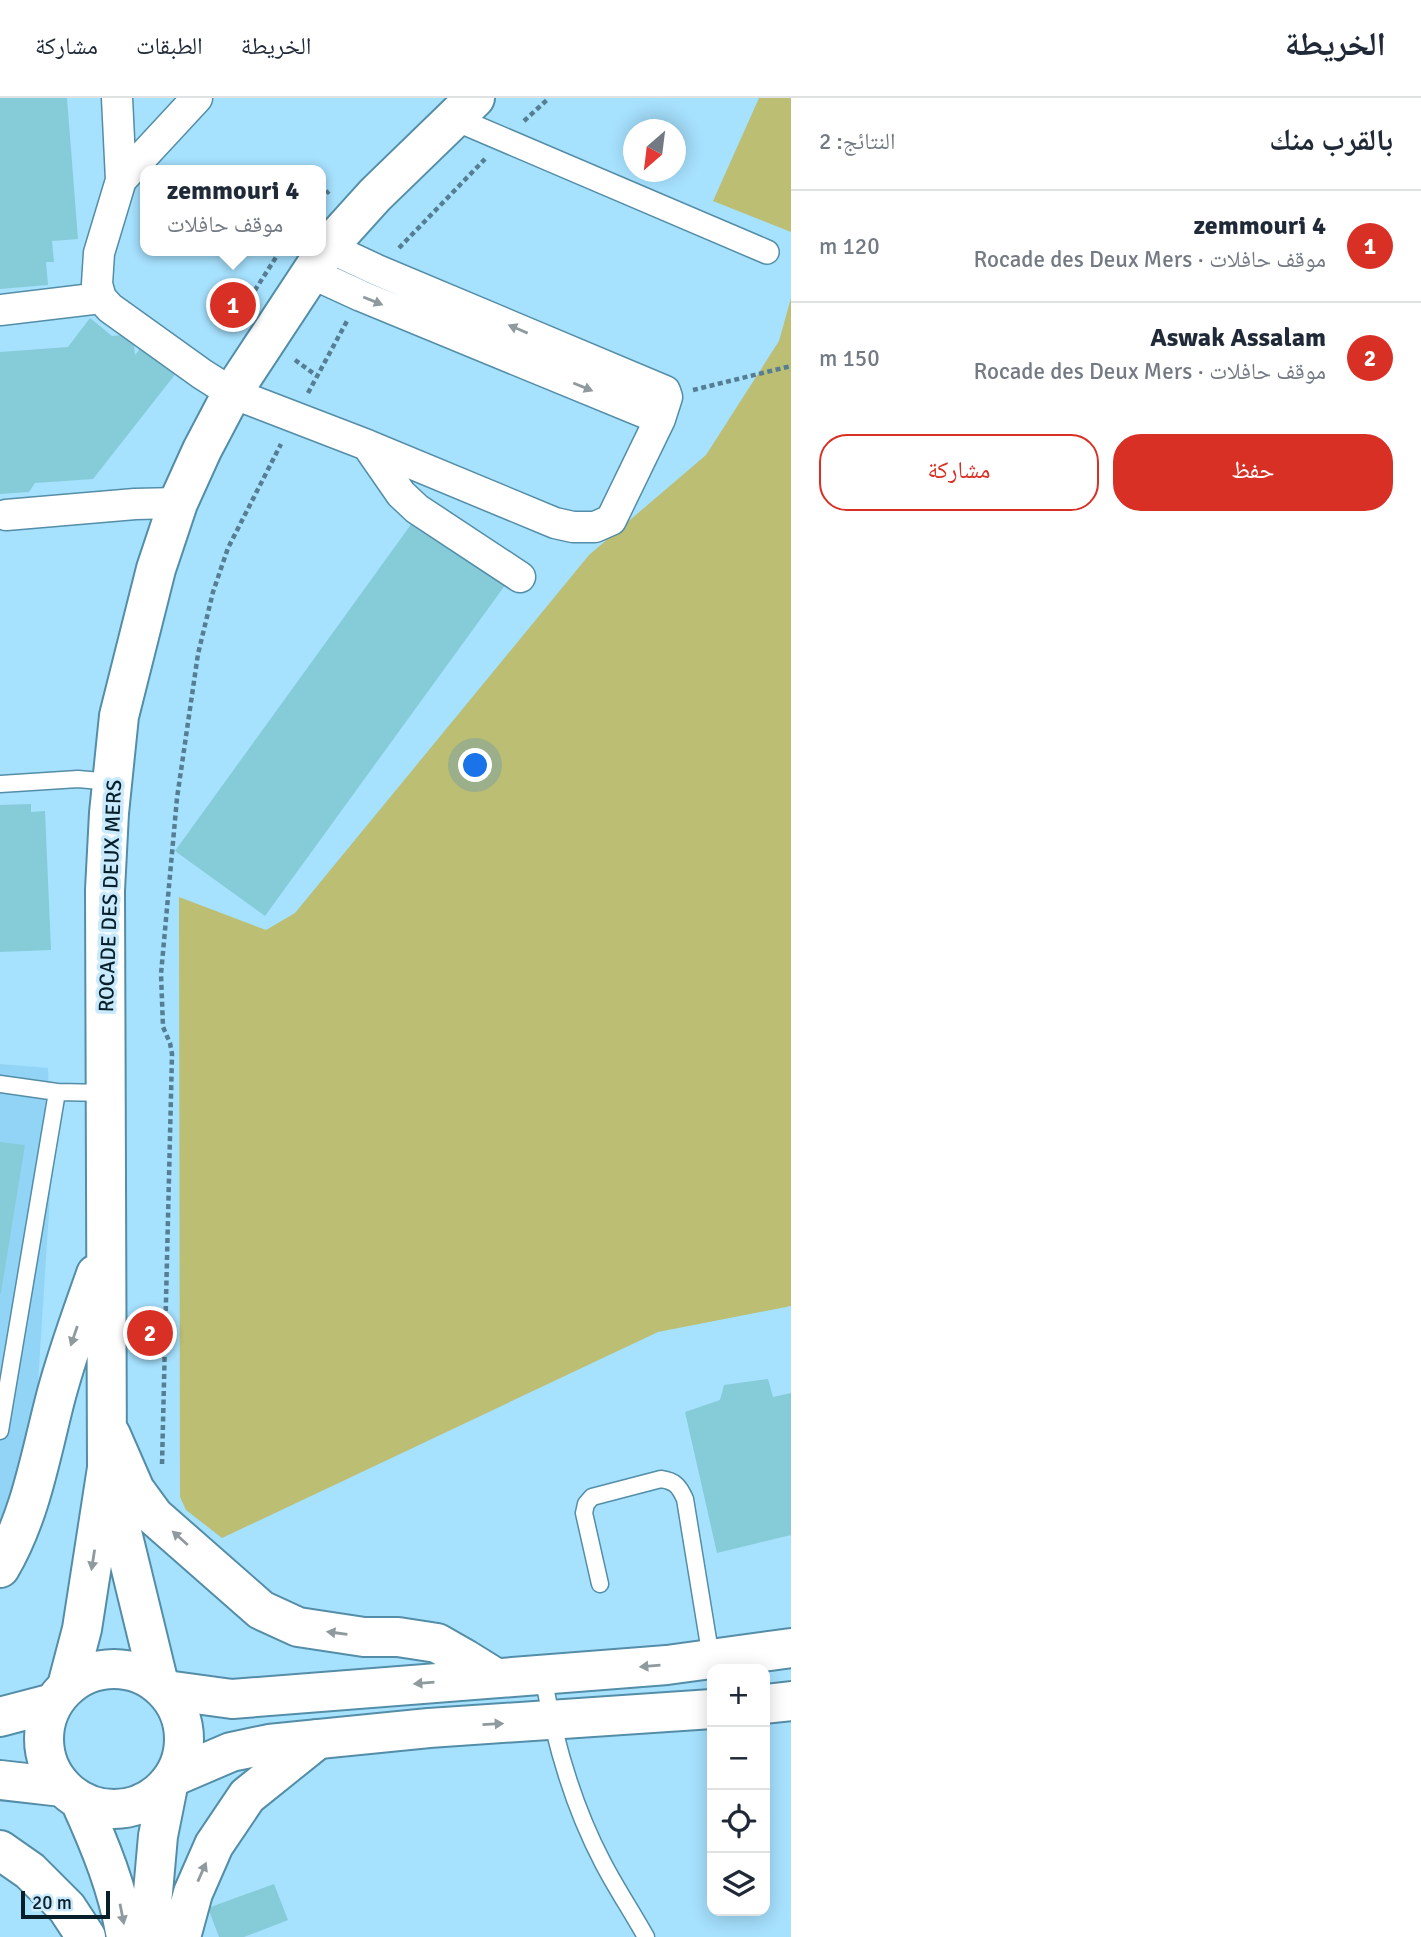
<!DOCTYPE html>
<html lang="ar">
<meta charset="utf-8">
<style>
body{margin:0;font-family:Signika,"Noto Naskh Arabic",sans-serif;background:#f2f2f3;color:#1f2937;direction:rtl}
.controls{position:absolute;right:21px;bottom:21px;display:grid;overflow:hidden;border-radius:14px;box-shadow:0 4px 18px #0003}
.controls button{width:63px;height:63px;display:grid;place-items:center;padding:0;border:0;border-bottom:2px solid #e0e1e3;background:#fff;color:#1f2937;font:35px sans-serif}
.compass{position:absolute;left:623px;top:21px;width:63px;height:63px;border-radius:50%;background:#fff;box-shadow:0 4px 18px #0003;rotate:208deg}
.scale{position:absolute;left:21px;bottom:18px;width:89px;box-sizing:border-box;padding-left:7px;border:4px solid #071f2a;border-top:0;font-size:19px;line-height:24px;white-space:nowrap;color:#071f2a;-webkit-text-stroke:5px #c8eafc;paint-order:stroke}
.you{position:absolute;left:476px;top:668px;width:24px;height:24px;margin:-18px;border:5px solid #fff;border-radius:50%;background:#1a73e8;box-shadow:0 0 0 10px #1a73e833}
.badge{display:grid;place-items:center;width:46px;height:46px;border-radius:50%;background:#d93025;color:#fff;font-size:23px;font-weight:700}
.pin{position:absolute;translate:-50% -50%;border:4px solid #fff;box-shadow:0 2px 7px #0006}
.popup{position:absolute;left:140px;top:67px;width:186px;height:91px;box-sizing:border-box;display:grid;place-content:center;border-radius:14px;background:#fff;filter:drop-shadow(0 2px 5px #0005);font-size:23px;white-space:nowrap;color:#747a83}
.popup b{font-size:26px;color:#1f2937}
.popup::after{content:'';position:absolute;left:50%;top:100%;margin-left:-14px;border:14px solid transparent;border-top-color:#fff}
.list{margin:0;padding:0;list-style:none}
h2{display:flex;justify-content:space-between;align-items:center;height:91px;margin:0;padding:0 28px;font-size:30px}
h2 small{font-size:23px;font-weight:400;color:#747a83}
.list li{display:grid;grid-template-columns:46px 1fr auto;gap:21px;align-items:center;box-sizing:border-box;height:112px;padding:0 28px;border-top:2px solid #e0e1e3}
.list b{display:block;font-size:26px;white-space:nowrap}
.list p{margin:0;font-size:23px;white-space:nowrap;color:#747a83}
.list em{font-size:23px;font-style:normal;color:#747a83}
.actions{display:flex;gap:14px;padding:21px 28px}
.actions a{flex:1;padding:16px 0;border:2px solid #d93025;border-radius:28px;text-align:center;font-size:24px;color:#d93025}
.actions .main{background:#d93025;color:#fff}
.icon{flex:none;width:38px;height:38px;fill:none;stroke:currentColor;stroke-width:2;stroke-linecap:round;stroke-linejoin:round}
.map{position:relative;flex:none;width:791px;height:1839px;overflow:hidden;direction:ltr}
header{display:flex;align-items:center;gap:42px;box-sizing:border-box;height:98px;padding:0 35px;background:#fff;border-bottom:2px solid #e0e1e3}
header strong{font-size:33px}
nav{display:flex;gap:38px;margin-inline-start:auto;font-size:24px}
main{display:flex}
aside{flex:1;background:#fff}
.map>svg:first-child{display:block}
.built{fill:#91d4f5}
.green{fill:#bcbe74}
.building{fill:#86ccd8}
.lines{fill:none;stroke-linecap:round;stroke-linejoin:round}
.service-casing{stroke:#548da7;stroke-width:19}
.pedestrian-casing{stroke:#548da7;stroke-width:26}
.minor-casing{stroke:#548da7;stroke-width:33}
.primary-casing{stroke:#548da7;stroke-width:42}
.trunk-casing{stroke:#548da7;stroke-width:42}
.path{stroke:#557e92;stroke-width:4.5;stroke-dasharray:5 3.5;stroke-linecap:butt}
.service{stroke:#fff;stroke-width:16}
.pedestrian{stroke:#fff;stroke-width:23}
.minor{stroke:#fff;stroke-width:30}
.primary{stroke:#fff;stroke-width:38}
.trunk{stroke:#fff;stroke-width:38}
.oneway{fill:#8f9a9f}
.labels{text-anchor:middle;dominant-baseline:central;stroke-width:7;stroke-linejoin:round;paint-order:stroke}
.street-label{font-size:21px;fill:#071f2a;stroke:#c8eafc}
</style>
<header>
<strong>الخريطة</strong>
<nav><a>الخريطة</a><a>الطبقات</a><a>مشاركة</a></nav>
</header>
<main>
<aside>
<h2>بالقرب منك<small>النتائج: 2</small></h2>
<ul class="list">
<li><span class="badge">1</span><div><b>zemmouri 4</b><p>موقف حافلات · Rocade des Deux Mers</p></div><em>120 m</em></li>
<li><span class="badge">2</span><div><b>Aswak Assalam</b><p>موقف حافلات · Rocade des Deux Mers</p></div><em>150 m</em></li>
</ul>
<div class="actions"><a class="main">حفظ</a><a>مشاركة</a></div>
</aside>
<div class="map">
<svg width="791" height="1839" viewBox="0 0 791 1839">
<rect width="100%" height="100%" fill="#a6e1fe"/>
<!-- built -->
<path class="built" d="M0,966L48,970L51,1082L37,1300L0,1444Z"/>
<!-- green -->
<path class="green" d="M759,0H791V134L713,103Z
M791,200V1208L658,1234L222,1440L186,1412L180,1399L179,799L266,832L295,815L589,457L706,357L779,243Z"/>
<!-- building -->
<path class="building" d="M0,0H67L78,141L52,143L54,164H46L48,187L0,191Z
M90,220L112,238L133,236L135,257L143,247L177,274L93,381L35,385L29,394L0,396V254L68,249Z
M420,414L511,479L265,818L175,753Z
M31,706V714L45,713L51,852L0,854V707Z
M0,1044L25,1047L1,1195H0Z
M768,1281L773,1299L791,1295V1437L717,1455L685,1314L720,1302L724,1287Z
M274,1786L288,1822L244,1839H219L208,1810Z"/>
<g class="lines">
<!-- service casing -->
<g class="service-casing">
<path id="service" d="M0,686L78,681L112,684
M0,986L57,994L106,995
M0,1333L57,994
M600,1486L584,1415L586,1406L592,1399L661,1381C675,1383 679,1388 685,1401L711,1560
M543,1577C554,1642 572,1706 603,1765C616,1790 632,1814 646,1839"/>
</g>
<!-- pedestrian casing -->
<g class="pedestrian-casing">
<path id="pedestrian" d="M453,20L767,154"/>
</g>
<!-- minor casing -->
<g class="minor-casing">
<path id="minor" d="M117,0L121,82L99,155L97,186L101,200L110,210L202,276L232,295L367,347L555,425L573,429H595L611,422L660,321L667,299L665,293L377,172L328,149
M121,82L197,0
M311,175L361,198L660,321
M0,212L101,200
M367,347L401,396L417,411L520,479
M6,417L135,406L178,405"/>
</g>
<!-- primary casing -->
<g class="primary-casing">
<path id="primary" d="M166,1592L232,1601L667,1567L791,1550
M765,1606L791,1603
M0,1619L53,1605
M175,1678L231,1654L269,1646L429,1630L712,1611
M0,1682L62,1689"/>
</g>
<!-- trunk casing -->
<g class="trunk-casing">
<path id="trunk" d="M111,1337L135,1392L154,1418L261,1512L298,1529L364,1539H398L437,1545L465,1561L494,1579
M111,1389L159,1586
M0,1470C31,1418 41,1355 56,1298C67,1256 82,1216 96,1176
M44 1641a70 70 0 1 1 140 0a70 70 0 1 1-140 0Z
M67,1588L82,1531L107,1370L105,792L109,715L119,618L156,471L178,405L202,352L232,295L328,149L375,97L475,0
M80,1703C100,1747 118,1791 126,1839
M0,1752L30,1773L67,1810L86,1839
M149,1839L158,1738L168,1688
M181,1839L193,1795L214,1747L247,1698L318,1641"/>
</g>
<!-- path -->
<path class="path" d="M524,23L549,0
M320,101L329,93
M399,150L485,61
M241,214L280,153
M295,262L317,278
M693,292L791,268
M308,295L347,223
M162,1366L172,956L170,945L163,929L161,876L177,700L198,556L213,494L228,450L281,346"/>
<!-- service -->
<use href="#service" class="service"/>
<!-- pedestrian -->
<use href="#pedestrian" class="pedestrian"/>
<!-- minor -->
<use href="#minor" class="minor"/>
<!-- primary -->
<use href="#primary" class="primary"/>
<!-- trunk -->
<use href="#trunk" class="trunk"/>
</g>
<!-- one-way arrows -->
<defs><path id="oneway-solid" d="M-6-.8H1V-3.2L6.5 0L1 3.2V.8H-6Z" transform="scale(1.75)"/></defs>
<g class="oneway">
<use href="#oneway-solid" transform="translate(373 203) rotate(22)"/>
<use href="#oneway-solid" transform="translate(518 231) rotate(-157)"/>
<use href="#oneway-solid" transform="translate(583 289) rotate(22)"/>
<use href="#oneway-solid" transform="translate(74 1238) rotate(109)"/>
<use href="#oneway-solid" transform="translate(180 1440) rotate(-138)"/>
<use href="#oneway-solid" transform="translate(93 1462) rotate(99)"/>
<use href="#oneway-solid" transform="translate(337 1535) rotate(-172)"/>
<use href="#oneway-solid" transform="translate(650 1568) rotate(175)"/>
<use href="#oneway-solid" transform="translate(424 1585) rotate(175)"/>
<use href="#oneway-solid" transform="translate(493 1626) rotate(-3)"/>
<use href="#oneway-solid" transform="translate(202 1774) rotate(-66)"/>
<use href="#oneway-solid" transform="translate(122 1816) rotate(79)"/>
</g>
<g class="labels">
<!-- street labels -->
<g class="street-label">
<text transform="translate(110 798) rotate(-88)">ROCADE DES DEUX MERS</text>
</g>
</g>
</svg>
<div class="controls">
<button>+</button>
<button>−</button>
<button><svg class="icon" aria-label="locate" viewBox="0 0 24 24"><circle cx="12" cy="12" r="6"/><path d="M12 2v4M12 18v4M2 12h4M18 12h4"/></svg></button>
<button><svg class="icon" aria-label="layers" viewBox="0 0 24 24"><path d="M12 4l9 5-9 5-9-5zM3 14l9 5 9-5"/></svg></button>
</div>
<svg class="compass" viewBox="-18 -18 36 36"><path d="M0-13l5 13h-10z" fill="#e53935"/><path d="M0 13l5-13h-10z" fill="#747a83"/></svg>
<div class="scale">20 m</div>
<div class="you"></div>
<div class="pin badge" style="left:233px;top:207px">1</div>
<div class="popup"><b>zemmouri 4</b>موقف حافلات</div>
<div class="pin badge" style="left:150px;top:1235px">2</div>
</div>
</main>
